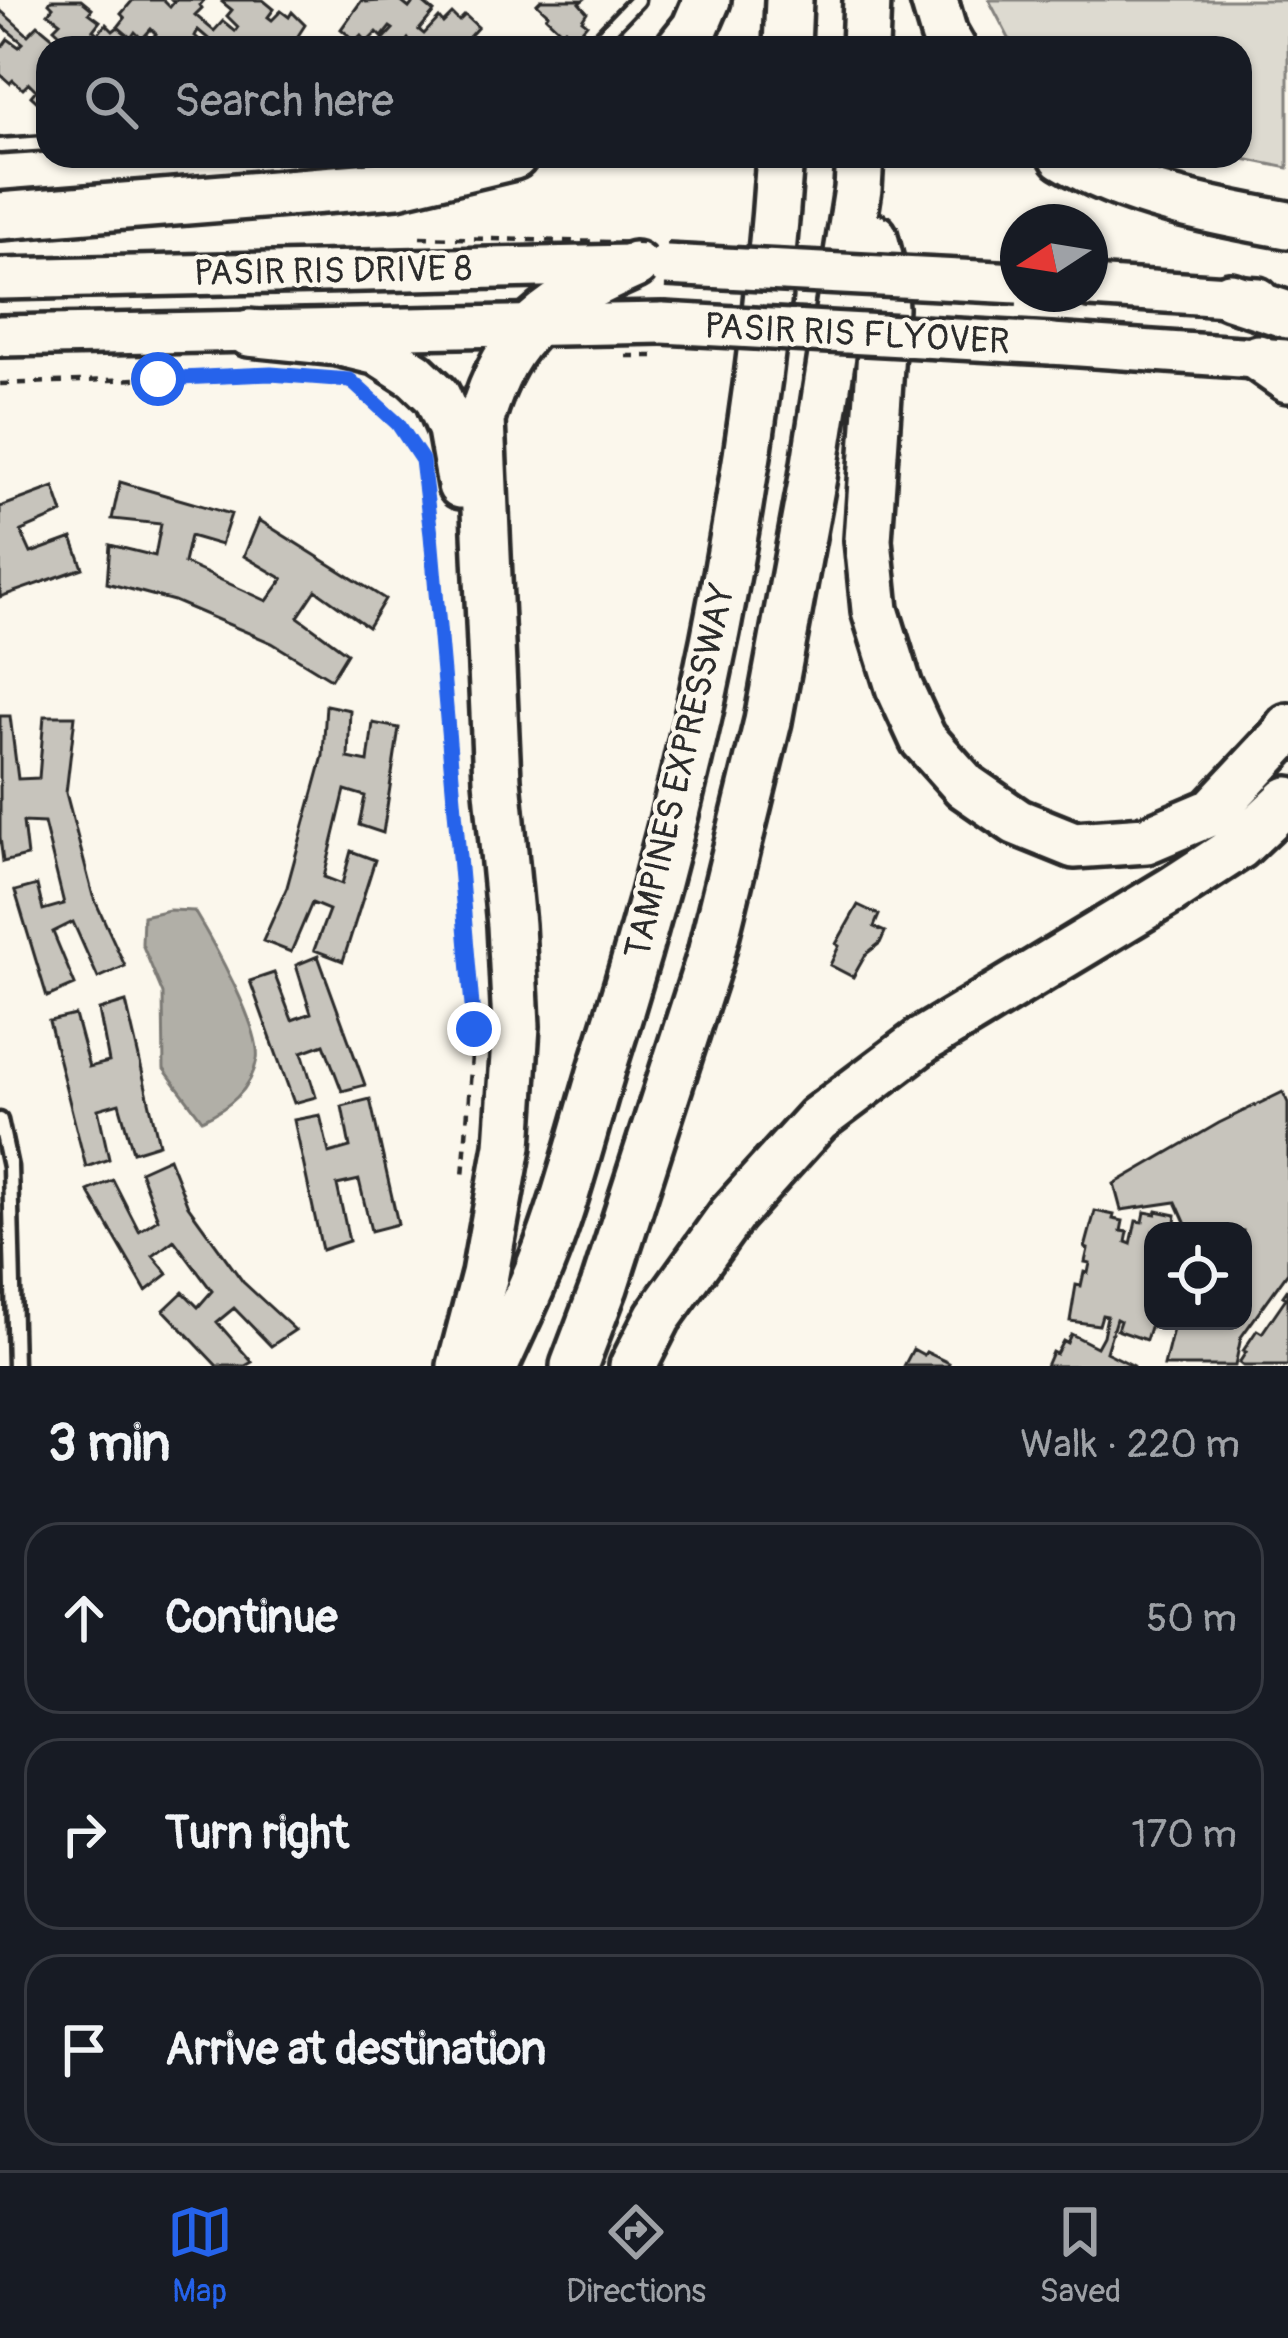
<!DOCTYPE html>
<meta charset="utf-8">
<style>
body{margin:0;font-family:Pangolin,sans-serif;background:#20242c;color:#f1f3f6}
.controls{position:absolute;right:36px;bottom:36px;display:grid;overflow:hidden;border-radius:24px;box-shadow:0 3px 9px #0004}
.controls button{width:108px;height:108px;display:grid;place-items:center;padding:0;border:0;border-bottom:3px solid #363941;background:#171b24;color:#f1f3f6;font:60px sans-serif}
.compass{position:absolute;left:1000px;top:204px;width:108px;height:108px;border-radius:50%;background:#171b24;box-shadow:0 3px 9px #0004;rotate:258deg}
.stop{position:absolute;width:36px;height:36px;margin:-27px;border:9px solid #2563eb;border-radius:50%;background:#fff}
.stop.end{background:#2563eb;border-color:#fff;box-shadow:0 3px 12px #0008}
.list{margin:0;padding:0;list-style:none}
h2{display:flex;justify-content:space-between;align-items:center;height:156px;margin:0;padding:0 48px;font-size:51px}
h2 small{font-size:39px;font-weight:400;color:#9ea1a6}
.list li{display:grid;grid-template-columns:78px 1fr auto;gap:36px;align-items:center;box-sizing:border-box;height:192px;margin:0 24px 24px;padding:0 24px;border:3px solid #363941;border-radius:36px}
.list b{display:block;font-size:45px;white-space:nowrap}
.list em{font-size:39px;font-style:normal;color:#9ea1a6}
.icon{flex:none;width:66px;height:66px;fill:none;stroke:currentColor;stroke-width:2;stroke-linecap:round;stroke-linejoin:round}
.map{position:relative;flex:none;width:1288px;height:1366px;overflow:hidden}
.search{position:absolute;background:#171b24;box-shadow:0 3px 9px #0004;left:36px;right:36px;top:36px;height:132px;display:flex;align-items:center;gap:30px;box-sizing:border-box;padding:0 42px;border-radius:36px;color:#9ea1a6;font-size:45px}
.sheet{height:804px;background:#171b24}
nav{display:flex;justify-content:space-around;align-items:center;box-sizing:border-box;height:168px;border-top:3px solid #363941;background:#171b24;font-size:33px;color:#9ea1a6}
nav a{display:grid;justify-items:center;gap:6px}
nav .on{color:#2563eb}
.map>svg:first-child{display:block}
.green{fill:#dddad0;stroke:#84827e;stroke-width:3}
.water{fill:#b1afa7;stroke:#7b7a75;stroke-width:3}
.building{fill:#c7c4bc;stroke:#2b2b2b;stroke-width:3}
.lines{fill:none;stroke-linecap:round;stroke-linejoin:round}
.lane-casing{stroke:#2b2b2b;stroke-width:21}
.primary-casing{stroke:#2b2b2b;stroke-width:48}
.highway-casing{stroke:#2b2b2b;stroke-width:54}
.path{stroke:#2b2b2b;stroke-width:4.5;stroke-dasharray:9 9;stroke-linecap:butt}
.lane{stroke:#fbf7ec;stroke-width:12}
.primary{stroke:#fbf7ec;stroke-width:39}
.highway{stroke:#fbf7ec;stroke-width:45}
.primary-bridge-casing{stroke:#2b2b2b;stroke-width:48;stroke-linecap:butt}
.path-bridge{stroke:#2b2b2b;stroke-width:4.5;stroke-dasharray:9 9;stroke-linecap:butt}
.primary-bridge{stroke:#fbf7ec;stroke-width:39}
.route{stroke:#2563eb;stroke-width:15}
.labels{text-anchor:middle;dominant-baseline:central;stroke-width:9;stroke-linejoin:round;paint-order:stroke}
.street-label{font-size:36px;fill:#2b2b2b;stroke:#fbf7ec}
</style>
<div class="map">
<svg width="1288" height="1366" viewBox="0 0 1288 1366">
<rect width="100%" height="100%" fill="#fbf7ec"/>
<filter id="ink" filterUnits="userSpaceOnUse"><feTurbulence type="fractalNoise" baseFrequency=".00833" numOctaves="2"/><feDisplacementMap in="SourceGraphic" scale="24" xChannelSelector="R" yChannelSelector="G"/><feConvolveMatrix kernelMatrix="1 2 1 2 8 2 1 2 1" color-interpolation-filters="sRGB"/></filter>
<g filter="url(#ink)">
<!-- green -->
<path class="green" d="M989,0H1288V168L1229,156H1240V48H1014Z"/>
<!-- water -->
<path class="water" d="M169,910L194,911C211,939 262,1029 257,1059C251,1091 228,1108 202,1120L164,1069L163,994L142,944L143,916Z"/>
<!-- building -->
<path class="building" d="M51,0H81L92,9L89,13L100,21L93,30L98,34L106,24L113,31L118,27L131,38L124,48H62L68,41L54,28L60,22L48,13L53,7L49,3Z
M133,0H163L170,7L174,2L172,0H204L200,5L202,8L195,15L214,31L223,21L235,31L238,27L227,16L232,10L222,2L224,0H263L274,9L268,17L272,20L281,11L289,17L292,12L305,25L290,48H256L252,45L251,48H219L198,30L195,36L204,44L201,48H162L163,46L153,37L156,34L151,29L142,39L135,32L131,38L118,27L125,18L121,14Z
M362,0L366,2L399,0L409,8L415,0H424L422,2L434,12L419,30L424,34L439,18L443,23L452,14L459,21L465,15L478,27L469,37L472,40L465,48H405L410,42L408,39L401,48H388L381,42L393,29L390,27L382,37L377,32L367,42L361,35L355,41L341,29Z
M541,0H583L579,3L587,12L582,20L587,24L575,38L565,29L562,32L546,17L548,14L537,4Z
M0,10L28,35L38,25L56,40L47,51L48,117L44,114L46,110L31,96L36,90L29,83L23,89L13,80L10,83L0,74V45L3,46L8,39L19,47L23,43L0,24Z
M120,482L231,514L221,545L190,536L184,563L267,601L283,579L244,556L259,520L385,599L368,627L316,590L298,617L347,653L331,679L272,643L174,601L107,583L110,545L155,556L161,524L112,519Z
M54,487L63,513L21,531L31,553L72,538L83,568L0,597V507Z
M326,705L350,710L348,758L368,762L373,723L399,728L383,833L359,825L365,796L345,790L324,877L342,884L351,851L375,860L343,961L314,950L329,910L312,903L291,952L263,941L287,887L323,756Z
M0,716H10L18,779L39,778L44,716H75L66,793L93,896L125,966L98,978L73,922L53,932L75,985L47,997L15,891L37,885L43,910L64,904L44,823L23,822L27,856L3,862L0,837Z
M858,905L879,915L874,927L885,932L880,943L866,954L853,977L830,965L839,946L836,944Z
M318,956L365,1085L342,1091L324,1044L302,1052L316,1097L294,1103L250,981L274,973L292,1020L311,1013L296,965Z
M126,1002L159,1144L133,1152L119,1103L98,1109L109,1159L86,1167L49,1021L75,1015L89,1067L109,1062L99,1010Z
M1283,1092L1288,1103V1272L1241,1337L1235,1366H1164L1175,1321H1243V1231H1189L1176,1202L1121,1210L1114,1184L1219,1123Z
M370,1099L398,1224L371,1231L359,1180L337,1185L349,1241L322,1250L294,1120L320,1115L329,1153L350,1147L342,1106Z
M169,1158L188,1206L243,1282L295,1330L271,1346L234,1308L217,1322L252,1362L245,1366H217L164,1310L183,1292L198,1307L212,1291L174,1240L153,1256L168,1274L146,1291L88,1191L113,1180L139,1231L158,1219L140,1171Z
M1095,1211L1114,1215L1113,1219L1123,1221L1121,1231L1128,1232L1126,1242L1131,1244L1136,1221L1143,1222L1145,1212L1156,1214L1157,1211L1176,1215L1174,1231H1153L1152,1327H1150L1146,1340L1117,1330L1120,1321L1116,1319L1106,1352L1134,1366H1046L1052,1352L1056,1354L1063,1341L1067,1343L1071,1334L1097,1347L1103,1336L1107,1316L1102,1315L1099,1325L1070,1321L1076,1285L1081,1286L1084,1272L1088,1273L1090,1263L1085,1262L1088,1249L1085,1248Z
M1288,1289V1366H1243L1239,1363L1246,1352L1243,1351L1257,1330L1262,1333L1286,1298L1283,1296Z
M913,1349L924,1355L926,1352L949,1363L948,1366H904Z"/>
<g class="lines">
<!-- lane casing -->
<g class="lane-casing">
<path id="lane" d="M591,48L637,0
M0,146L48,143
M0,1120L10,1167L15,1366"/>
</g>
<!-- primary casing -->
<g class="primary-casing">
<path id="primary" d="M0,279L630,265
M1090,287L1258,298
M0,336L663,323
M1051,344L1285,360"/>
</g>
<!-- highway casing -->
<g class="highway-casing">
<path id="highway" d="M934,0L944,34L952,48
M679,48L695,28L707,0
M787,48L789,0
M865,48L867,0
M1063,156C1126,195 1215,212 1288,225
M0,216L397,184L514,156
M874,237L881,265L884,308L868,540L875,610L899,687L923,739L965,786L1017,822L1074,845L1146,840L1212,812L1285,734L1288,727
M1230,296L1288,315
M249,333L337,342L379,352L415,375L437,396L451,429L461,485
M1258,358L1288,379
M461,1366L485,1274L508,1146L516,1026L511,925L497,780L481,420C507,328 552,302 635,265
M495,1366C510,1333 526,1300 540,1266C566,1202 583,1132 603,1066C697,772 759,464 780,156
M574,1366L604,1287L710,958L768,721L813,477L858,189L860,156
M633,1366L658,1317L732,1214L818,1119L923,1040L1172,890L1238,847L1288,800"/>
</g>
<!-- path -->
<path class="path" d="M0,384L273,374
M354,384L398,424L419,455
M427,501L474,1029L463,1177"/>
<!-- lane -->
<use href="#lane" class="lane"/>
<!-- primary -->
<use href="#primary" class="primary"/>
<!-- highway -->
<use href="#highway" class="highway"/>
<!-- primary-bridge casing -->
<g class="primary-bridge-casing">
<path id="primary-bridge" d="M666,265L1018,283
M663,323L1051,344"/>
</g>
<!-- path-bridge -->
<path class="path-bridge" d="M420,237L642,243
M626,356H653"/>
<!-- primary-bridge -->
<use href="#primary-bridge" class="primary-bridge"/>
</g>
</g>
<g class="lines" filter="url(#ink)">
<!-- route -->
<path class="route" d="M158,379L271,374L350,380L398,424L422,460L431,535L474,1029"/>
</g>
<g class="labels">
<!-- street labels -->
<g class="street-label">
<text transform="translate(333 271) rotate(-1)">PASIR RIS DRIVE 8</text>
<text transform="translate(857 334) rotate(3)">PASIR RIS FLYOVER</text>
<text transform="translate(680 771) rotate(-77)">TAMPINES EXPRESSWAY</text>
</g>
</g>
</svg>
<div class="controls">
<button><svg class="icon" aria-label="locate" viewBox="0 0 24 24"><circle cx="12" cy="12" r="6"/><path d="M12 2v4M12 18v4M2 12h4M18 12h4"/></svg></button>
</div>
<svg class="compass" viewBox="-18 -18 36 36"><path d="M0-13l5 13h-10z" fill="#e53935"/><path d="M0 13l5-13h-10z" fill="#9ea1a6"/></svg>
<div class="stop" style="left:158px;top:379px"></div>
<div class="stop end" style="left:474px;top:1029px"></div>
<div class="search"><svg class="icon" aria-label="search" viewBox="0 0 24 24"><circle cx="10" cy="10" r="6"/><path d="M15 15l6 6"/></svg>Search here</div>
</div>
<section class="sheet">
<h2>3 min<small>Walk · 220 m</small></h2>
<ul class="list">
<li><svg class="icon" aria-label="ahead" viewBox="0 0 24 24"><path d="M12 20V5M6 11l6-6 6 6"/></svg><div><b>Continue</b></div><em>50 m</em></li>
<li><svg class="icon" aria-label="right" viewBox="0 0 24 24"><path d="M7 20v-9h11M14 6l5 5-5 5"/></svg><div><b>Turn right</b></div><em>170 m</em></li>
<li><svg class="icon" aria-label="arrive" viewBox="0 0 24 24"><path d="M6 21V4h12l-3 4 3 4H6"/></svg><div><b>Arrive at destination</b></div></li>
</ul>
</section>
<nav>
<a class="on"><svg class="icon" aria-label="map" viewBox="0 0 24 24"><path d="M3 6l6-2 6 2 6-2v14l-6 2-6-2-6 2zM9 4v14M15 6v14"/></svg>Map</a>
<a><svg class="icon" aria-label="directions" viewBox="0 0 24 24"><path d="M12 3l9 9-9 9-9-9zM9 14v-3h6M13 9l2 2-2 2"/></svg>Directions</a>
<a><svg class="icon" aria-label="saved" viewBox="0 0 24 24"><path d="M7 4h10v16l-5-4-5 4z"/></svg>Saved</a>
</nav>
